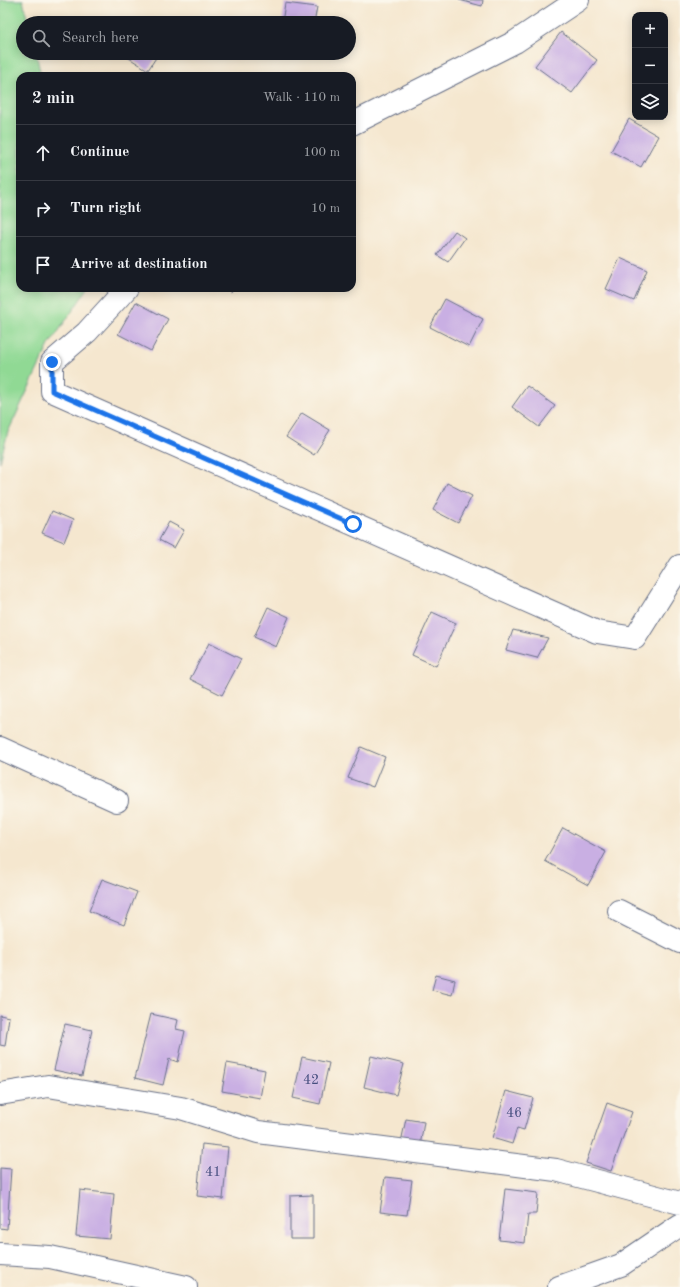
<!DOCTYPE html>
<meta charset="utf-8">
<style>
body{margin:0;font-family:"Old Standard TT",serif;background:#242831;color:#f1f3f6}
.controls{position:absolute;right:12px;top:12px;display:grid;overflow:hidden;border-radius:8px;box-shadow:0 2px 10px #0003}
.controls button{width:36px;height:36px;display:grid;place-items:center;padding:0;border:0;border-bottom:1px solid #363941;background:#171b24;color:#f1f3f6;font:20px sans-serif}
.stop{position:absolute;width:12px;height:12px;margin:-9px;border:3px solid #1a73e8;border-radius:50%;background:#fff}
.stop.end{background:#1a73e8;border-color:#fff;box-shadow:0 1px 4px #0008}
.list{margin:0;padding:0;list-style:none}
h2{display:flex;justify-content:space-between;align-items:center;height:52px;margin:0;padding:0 16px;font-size:17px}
h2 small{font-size:13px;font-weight:400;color:#9ea1a6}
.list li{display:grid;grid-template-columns:26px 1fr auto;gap:12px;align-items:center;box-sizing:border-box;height:56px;padding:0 16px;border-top:1px solid #363941}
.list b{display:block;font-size:15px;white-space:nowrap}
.list em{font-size:13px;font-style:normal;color:#9ea1a6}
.icon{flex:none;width:22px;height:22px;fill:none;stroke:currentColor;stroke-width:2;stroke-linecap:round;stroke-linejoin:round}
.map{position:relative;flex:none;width:680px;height:1287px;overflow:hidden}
.search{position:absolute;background:#171b24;box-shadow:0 2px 10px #0003;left:16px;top:16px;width:340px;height:44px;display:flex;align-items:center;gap:10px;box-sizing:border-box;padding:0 14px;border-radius:22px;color:#9ea1a6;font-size:15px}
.panel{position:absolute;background:#171b24;box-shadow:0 2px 10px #0003;left:16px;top:72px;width:340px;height:220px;border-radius:12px}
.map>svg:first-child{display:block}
.green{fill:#90d994;stroke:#568479}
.building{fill:#c9afe3}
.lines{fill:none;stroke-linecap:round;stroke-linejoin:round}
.minor-casing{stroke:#676f86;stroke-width:24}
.minor{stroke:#fff;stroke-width:22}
.route{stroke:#1a73e8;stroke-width:5}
.labels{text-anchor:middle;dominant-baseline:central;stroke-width:3;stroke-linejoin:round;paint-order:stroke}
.number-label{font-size:14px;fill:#464f7f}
</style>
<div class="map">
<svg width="680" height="1287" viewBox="0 0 680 1287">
<rect width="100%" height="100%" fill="#fbf7ec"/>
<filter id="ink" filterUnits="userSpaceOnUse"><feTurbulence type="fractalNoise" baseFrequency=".025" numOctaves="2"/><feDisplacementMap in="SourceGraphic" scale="8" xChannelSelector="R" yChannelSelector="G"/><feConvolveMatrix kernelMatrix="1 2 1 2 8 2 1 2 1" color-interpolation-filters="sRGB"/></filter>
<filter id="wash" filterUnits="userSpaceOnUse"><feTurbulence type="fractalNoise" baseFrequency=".012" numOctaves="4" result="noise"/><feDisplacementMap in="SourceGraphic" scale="16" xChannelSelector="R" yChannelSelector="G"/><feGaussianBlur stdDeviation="0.9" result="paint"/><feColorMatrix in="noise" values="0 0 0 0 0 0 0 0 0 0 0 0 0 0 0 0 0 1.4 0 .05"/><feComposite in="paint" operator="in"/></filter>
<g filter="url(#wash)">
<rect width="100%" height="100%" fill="#f5e7cf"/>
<!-- green -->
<path class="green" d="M0,0H23L28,23H23V53H36L41,76H20V288H88L49,345L8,432L0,462Z"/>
<g id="blocks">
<!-- building -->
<path class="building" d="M459,0H483L482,6Z
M285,3L317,7L314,23H282Z
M561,32L597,60L572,93L535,66Z
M121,53H159L148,70Z
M629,119L658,136L641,167L611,151Z
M455,231L465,238L448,262L437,255Z
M620,258L647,270L634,301L606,289Z
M225,288H233L231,292Z
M445,299L483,319L469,347L430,327Z
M136,302L168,319L151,351L118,334Z
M527,386L555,406L539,427L512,407Z
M302,413L330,430L314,455L286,437Z
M447,483L472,496L458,523L433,510Z
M52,511L73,520L64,542L42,533Z
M169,522L184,530L174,548L159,540Z
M268,607L289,617L276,647L254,637Z
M432,612L456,623L436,666L412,655Z
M513,630L548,638L537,658L506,650Z
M209,643L241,659L222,695L190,679Z
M361,747L385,757L373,787L348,778Z
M563,828L606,852L588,885L545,861Z
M102,879L137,892L124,925L89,911Z
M436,975L455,980L452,995L432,990Z
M151,1014L178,1020L176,1029L185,1031L178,1062L169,1059L163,1085L135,1078Z
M0,1015L9,1017L5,1046L0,1045Z
M65,1024L92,1030L82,1076L54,1070Z
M371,1056L404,1064L396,1095L364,1087Z
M302,1057L329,1063L320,1104L293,1098Z
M227,1063L265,1070L260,1098L222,1091Z
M506,1091L533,1098L524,1130L517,1128L512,1144L492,1138Z
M607,1103L632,1112L611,1171L586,1163Z
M406,1119L424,1122L420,1146L401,1142Z
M202,1144L228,1147L223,1199L197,1196Z
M0,1168L11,1169L7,1229L0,1228Z
M385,1177L412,1180L407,1215L380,1212Z
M505,1189L538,1193L536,1214H528L525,1243L499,1240Z
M80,1190L114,1194L110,1239L76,1236Z
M313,1195V1239H290V1196Z"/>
</g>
</g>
<g filter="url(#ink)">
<use href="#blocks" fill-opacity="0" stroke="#676f86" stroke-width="1"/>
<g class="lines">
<!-- minor casing -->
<g class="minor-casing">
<path id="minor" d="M352,124L515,42L578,0
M127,288L87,332L52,362V391L597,632L635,638L680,566
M0,748L117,801
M619,911L680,942
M0,1094L48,1086L181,1108L258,1132L556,1170L680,1203
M0,1254L50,1257L186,1287
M559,1287L621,1265L680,1225"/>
</g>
<!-- minor -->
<use href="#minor" class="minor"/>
</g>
</g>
<g class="lines" filter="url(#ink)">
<!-- route -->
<path class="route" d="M52,362V391L353,524"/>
</g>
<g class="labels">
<!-- number labels -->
<g class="number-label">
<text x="311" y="1080">42</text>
<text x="514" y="1113">46</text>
<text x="213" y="1172">41</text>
</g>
</g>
</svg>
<div class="controls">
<button>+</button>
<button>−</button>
<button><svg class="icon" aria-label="layers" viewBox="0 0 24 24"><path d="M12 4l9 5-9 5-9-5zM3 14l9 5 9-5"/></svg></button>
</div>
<div class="stop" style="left:353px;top:524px"></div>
<div class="stop end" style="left:52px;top:362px"></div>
<div class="search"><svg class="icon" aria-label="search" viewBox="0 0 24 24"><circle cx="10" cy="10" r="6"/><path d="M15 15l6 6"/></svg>Search here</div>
<section class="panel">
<h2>2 min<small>Walk · 110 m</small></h2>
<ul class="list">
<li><svg class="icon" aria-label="ahead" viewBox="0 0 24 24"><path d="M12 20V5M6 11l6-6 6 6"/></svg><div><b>Continue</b></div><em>100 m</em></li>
<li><svg class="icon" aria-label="right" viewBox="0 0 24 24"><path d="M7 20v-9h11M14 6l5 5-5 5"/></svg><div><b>Turn right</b></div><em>10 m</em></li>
<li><svg class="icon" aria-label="arrive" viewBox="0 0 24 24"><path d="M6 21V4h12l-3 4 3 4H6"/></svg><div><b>Arrive at destination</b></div></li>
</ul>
</section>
</div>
